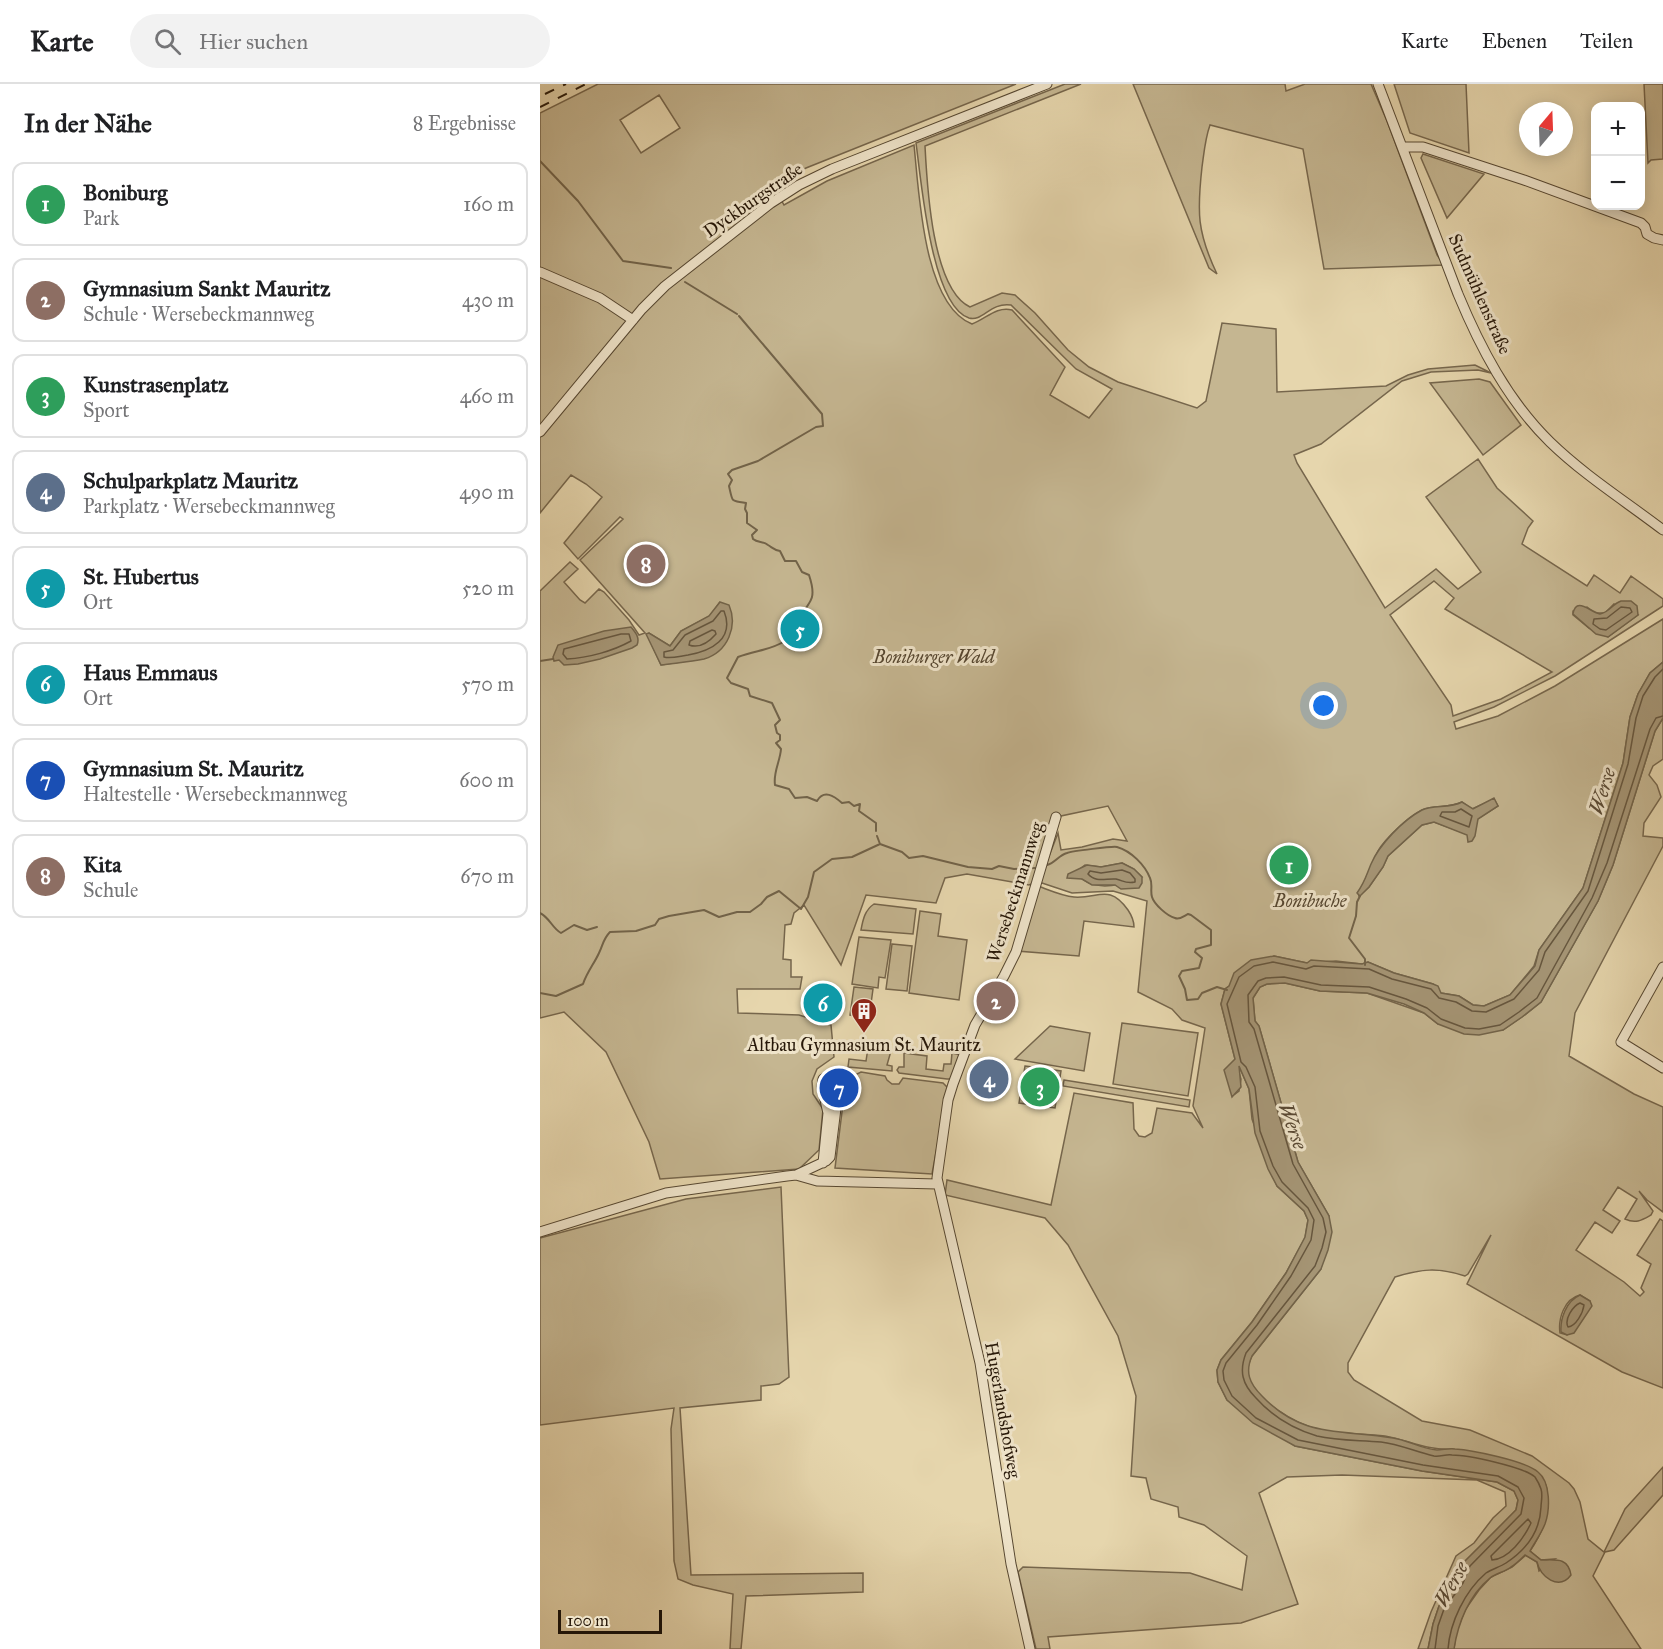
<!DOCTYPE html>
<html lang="de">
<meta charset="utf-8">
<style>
body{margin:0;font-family:"IM FELL Great Primer",serif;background:#f2f2f2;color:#202124}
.controls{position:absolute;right:18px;top:18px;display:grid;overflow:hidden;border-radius:12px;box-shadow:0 3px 15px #0003}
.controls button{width:54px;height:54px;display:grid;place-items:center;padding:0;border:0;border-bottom:2px solid #e0e0e0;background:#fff;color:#202124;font:30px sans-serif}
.compass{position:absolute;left:979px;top:18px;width:54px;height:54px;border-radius:50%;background:#fff;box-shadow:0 3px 15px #0003;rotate:19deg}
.scale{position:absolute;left:18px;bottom:15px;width:104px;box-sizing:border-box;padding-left:6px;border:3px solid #261708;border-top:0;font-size:16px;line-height:21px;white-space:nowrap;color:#261708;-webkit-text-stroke:4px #efe4ca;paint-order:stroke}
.you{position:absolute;left:784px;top:622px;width:21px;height:21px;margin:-15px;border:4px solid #fff;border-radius:50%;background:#1a73e8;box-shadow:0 0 0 9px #1a73e833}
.badge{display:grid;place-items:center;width:39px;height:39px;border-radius:50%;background:#8f2418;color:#fff;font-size:20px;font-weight:700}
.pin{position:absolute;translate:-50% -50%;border:3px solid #fff;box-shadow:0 2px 6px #0006}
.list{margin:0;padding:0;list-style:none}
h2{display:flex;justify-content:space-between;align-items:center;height:78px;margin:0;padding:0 24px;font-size:26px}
h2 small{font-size:20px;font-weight:400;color:#757577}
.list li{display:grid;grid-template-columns:39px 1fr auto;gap:18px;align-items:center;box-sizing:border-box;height:84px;margin:0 12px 12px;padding:0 12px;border:2px solid #e0e0e0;border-radius:12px}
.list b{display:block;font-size:22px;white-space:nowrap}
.list p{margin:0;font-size:20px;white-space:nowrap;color:#757577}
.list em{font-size:20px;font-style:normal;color:#757577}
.icon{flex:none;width:33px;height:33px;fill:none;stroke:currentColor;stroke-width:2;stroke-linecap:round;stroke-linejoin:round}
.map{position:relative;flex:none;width:1123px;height:1565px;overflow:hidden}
header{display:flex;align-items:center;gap:36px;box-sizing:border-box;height:84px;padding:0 30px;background:#fff;border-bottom:2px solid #e0e0e0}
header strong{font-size:28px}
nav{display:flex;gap:33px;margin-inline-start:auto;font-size:21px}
.search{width:420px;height:54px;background:#f2f2f2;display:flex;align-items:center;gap:15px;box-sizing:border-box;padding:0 21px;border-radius:33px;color:#757577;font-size:22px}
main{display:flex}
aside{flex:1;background:#fff}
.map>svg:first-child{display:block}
.green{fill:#c5b691;stroke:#76664c;stroke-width:1.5;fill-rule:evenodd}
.water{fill:#a59575;stroke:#726349;stroke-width:1.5}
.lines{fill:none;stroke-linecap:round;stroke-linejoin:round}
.shore{stroke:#66563e;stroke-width:1.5}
.stream{stroke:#726349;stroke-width:2}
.minor-casing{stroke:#564731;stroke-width:11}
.minor{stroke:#efe4ca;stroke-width:9}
.rail{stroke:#261708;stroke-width:2;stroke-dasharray:10 10;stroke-linecap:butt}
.labels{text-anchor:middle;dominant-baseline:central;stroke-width:6;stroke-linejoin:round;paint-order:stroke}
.street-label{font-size:18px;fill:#261708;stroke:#efe4ca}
.park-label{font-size:18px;font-style:italic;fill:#564731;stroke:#efe4ca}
.poi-label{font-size:18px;fill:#261708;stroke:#efe4ca}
.water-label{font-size:20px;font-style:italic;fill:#594934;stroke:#efe4ca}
</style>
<header>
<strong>Karte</strong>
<div class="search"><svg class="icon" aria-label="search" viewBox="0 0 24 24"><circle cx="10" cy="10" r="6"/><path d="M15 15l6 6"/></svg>Hier suchen</div>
<nav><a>Karte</a><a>Ebenen</a><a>Teilen</a></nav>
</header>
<main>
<aside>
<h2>In der Nähe<small>8 Ergebnisse</small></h2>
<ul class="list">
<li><span class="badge" style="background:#2e9e5b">1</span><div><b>Boniburg</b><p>Park</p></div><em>160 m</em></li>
<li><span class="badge" style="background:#8d6e63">2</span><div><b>Gymnasium Sankt Mauritz</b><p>Schule · Wersebeckmannweg</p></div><em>430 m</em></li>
<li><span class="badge" style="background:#2e9e5b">3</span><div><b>Kunstrasenplatz</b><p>Sport</p></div><em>460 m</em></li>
<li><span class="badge" style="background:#5c6f8a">4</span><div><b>Schulparkplatz Mauritz</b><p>Parkplatz · Wersebeckmannweg</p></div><em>490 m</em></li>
<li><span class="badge" style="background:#0f9aa8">5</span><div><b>St. Hubertus</b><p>Ort</p></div><em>520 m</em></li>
<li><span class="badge" style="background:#0f9aa8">6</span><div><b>Haus Emmaus</b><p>Ort</p></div><em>570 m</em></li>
<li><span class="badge" style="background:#1a4fb4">7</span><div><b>Gymnasium St. Mauritz</b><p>Haltestelle · Wersebeckmannweg</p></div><em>600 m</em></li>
<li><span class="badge" style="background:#8d6e63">8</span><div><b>Kita</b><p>Schule</p></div><em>670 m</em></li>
</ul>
</aside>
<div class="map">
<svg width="1123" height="1565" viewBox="0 0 1123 1565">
<rect width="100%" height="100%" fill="#e6d6ad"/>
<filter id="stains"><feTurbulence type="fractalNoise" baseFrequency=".00333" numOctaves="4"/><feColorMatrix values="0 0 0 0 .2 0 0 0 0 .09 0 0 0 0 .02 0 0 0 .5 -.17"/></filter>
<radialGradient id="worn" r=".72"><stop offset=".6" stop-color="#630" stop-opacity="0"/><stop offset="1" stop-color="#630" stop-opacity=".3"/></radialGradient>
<!-- green -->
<path class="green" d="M58,0H476L266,84L246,94L234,103L244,121L287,97L374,61C379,107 383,221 432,240C446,235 456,222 472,226L525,283L510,311L549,334L572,305L536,285L471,221C450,218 443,238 429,234C391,222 381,94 376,59L525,0H541L385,62C387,101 392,205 430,223L462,209L475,211L495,229L528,266L549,283L578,298L657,324L666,317L682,239L736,245L737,308L846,302L868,291L888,285L935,281L951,289L938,286L891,288L862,297L781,360L754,371L757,379L845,524L896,485L918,505L941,488L886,413L938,375L957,404L993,437L988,444L982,460L1047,502L1054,491L1080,509L1091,492L1123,515V522L1015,592L954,623L914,638L916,645L958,632L1015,602L1123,535V578L1110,589L1098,610L1090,633L1083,679L1043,804L999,866L994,882L970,911L944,922L933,921L919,912L901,909L893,900L854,889L828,878L822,880L796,877L767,879L734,872L685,905L681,920L695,975V1010L699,1007L701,995L698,986L699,982L709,1005L712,1035L737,1102L764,1127L768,1136L765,1154L746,1189L712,1238L681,1276L677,1286L678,1298L687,1316L755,1362L882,1387L957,1398L974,1407L978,1416L976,1426L927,1477L918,1495L899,1522L893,1540L888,1565H878L891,1528L916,1472L934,1459L953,1434L966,1422L965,1408L937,1396L802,1391L747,1393L719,1409L758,1520L701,1539L508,1553L510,1565H496L478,1488L483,1483L650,1489L702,1506L707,1472L664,1441L639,1433L638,1423L611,1415L606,1394L591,1392L596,1312L578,1252L528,1161L505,1134L405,1111L407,1096L511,1121L534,1009L593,1019L594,1045L599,1052L605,1053L612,1049L617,1024L652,1029L663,1044L653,1022L665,944L642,936L632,925L598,908L607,817L573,807L532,809L499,798L518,749L521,766L542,763L573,755L587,757L568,722L521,732L494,799L489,801L427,790L405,794L396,819L326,811L301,881L264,821L254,829L251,840L245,841L243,875L251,876V893H262L260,905H197L198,929L259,931L291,941L294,973L277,985L272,997L273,1010L283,1025L279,1066L259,1085L120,1095L109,1058L66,968L24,928L0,934V507L30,478L38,485L24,498L40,516L45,519L59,505L64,508L89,536L99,551L105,549L40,476L83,435L80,433L38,475L24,459L62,413L46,400L31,391L0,429V29ZM119,11L140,44L101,69L80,36ZM894,497L914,514L905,525L1012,588L961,615L913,632L911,621L850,531ZM180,518L166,574L121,581L107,550L109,549L130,562L141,547L170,532ZM1074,520L1098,531L1068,553L1049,544L1033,531V527L1047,523L1055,529H1065ZM954,715L958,722L937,735L927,750L894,738L882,741L848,772L843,783L829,803L819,812L818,809C827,796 830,781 838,767C845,755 868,733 882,726C894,720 909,725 922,718L932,725ZM582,779L594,785L602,793C583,800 560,808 542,795L541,784L545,781L561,783Z
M593,0H745L746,7L765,0H831L847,37L897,171L904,181L784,185L763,65L670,41C665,55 664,69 662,83C657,128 657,148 677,190L669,184Z
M854,0H926L929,69L870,49Z
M1104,0H1123V75L1111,76L1108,79Z
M883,70L944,90L907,134L881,74Z
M939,295L950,298L981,341L943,371L890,299Z
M1123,634V675L1113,682L1109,691L1117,701L1121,713L1104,739L1103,752L1123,754V762L1035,929L1029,972L1094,1010L1123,1023V1128L1107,1116L1099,1107L1113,1127L1111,1131C1102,1136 1096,1140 1085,1135L1097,1115L1078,1103L1063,1126L1080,1137L1072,1149L1055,1138L1036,1166L1084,1198L1100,1212L1104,1208L1101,1204L1111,1180L1097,1171L1120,1135L1123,1137V1304L1082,1288L927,1200L951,1151L928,1190L925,1192C897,1183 882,1185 855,1193L808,1279V1288L814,1296L882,1337L930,1346L992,1372L1029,1399L1034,1405L1040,1418L1048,1455L1064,1468L1085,1425L1123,1383V1411L1074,1466L1065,1468L1053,1492L1101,1565H914L916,1549L925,1526L939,1506L951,1493L972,1483L986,1471L997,1478L999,1487L1015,1475L1001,1476L990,1467C1004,1447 1011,1426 1006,1401L912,1365C888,1367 868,1356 845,1352C823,1349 802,1351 781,1346C757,1341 711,1315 708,1289C707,1283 709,1278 712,1272L781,1185L789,1132L758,1078L719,942L715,937L713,914L720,903L727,900L745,899L780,907L827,909L884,929L898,940L963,946L982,933L1001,918L1058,817L1073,781L1115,647ZM1040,1211L1050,1217L1027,1251L1020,1249C1018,1235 1024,1215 1040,1211Z
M498,802C509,806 522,812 534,813C558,815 569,799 588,826C592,832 594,836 594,843L544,837L539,872L477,867Z
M334,820L376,825L373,850L321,846C323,835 325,826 334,820Z
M380,827L401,830L398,852L427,856L419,916L369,909Z
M319,853L351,856L345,894L339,893L338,904L312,900Z
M352,860L372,862L367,907L346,905Z
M314,903L333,905L329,934L310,931Z
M582,939L658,949L648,1012L573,1000Z
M510,942L550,949L544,987L475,975Z
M328,964L351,967L347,981L352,982V987L308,983L309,975L326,977Z
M364,969L387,972L386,985L403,987L404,980H411L412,969L421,971L412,995H407L359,989L357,986L359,983H364Z
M485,982L521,987L515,1024L479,1019Z
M321,988L345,992L347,996L352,1000H359L363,994L403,999L408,1004L392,1090L295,1084L306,996L313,997L315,991Z
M524,996L650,1016L649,1023L523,1002Z
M241,1103L249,1293L239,1300L221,1302V1316L140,1324L151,1491L323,1489V1508L206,1512L201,1565H190L193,1510L153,1501L138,1495L134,1477L131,1345L134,1324L0,1341V1154L146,1115Z"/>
<!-- water -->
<path class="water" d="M1081,517H1091L1097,522L1098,531L1068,553L1056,550L1033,530C1036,512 1050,528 1060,530C1070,528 1072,520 1081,517Z
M180,518L189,521C198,542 188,568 164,575C150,578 135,579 121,581L106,550L109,549L130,562L141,547L169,532Z
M91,543C96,549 100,554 97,561L92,564L60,575L38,580L24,581L19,576L14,577L13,573L18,561L64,547Z
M1123,578V634L1115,647L1073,781L1058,817L1001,918L982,933L963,946L939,951L924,950L898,940L884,929L864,920L827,909L780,907L745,899L727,900L720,903L713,914L715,937L719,942L758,1078L789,1132L792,1148L788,1166L781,1185L712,1272C705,1288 709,1299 722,1312C763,1355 801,1345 853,1354C867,1356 882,1365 897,1366C903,1366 909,1364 915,1365C932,1366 986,1377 998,1388C1011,1398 1010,1426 1005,1440C1001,1450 995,1458 990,1467L1001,1476C1016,1476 1028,1473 1031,1491C1019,1507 1000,1493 997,1478L985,1471C981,1475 976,1480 971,1483C965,1488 956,1489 950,1494C929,1511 918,1539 914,1565H888L893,1540L899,1522L918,1495L925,1477L976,1426L978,1416L974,1407L957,1398L882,1387L755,1362L713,1339L687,1316L678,1298L677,1286L681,1276L712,1238L746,1189L765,1153L768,1136L764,1127L737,1102L728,1085L715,1049L709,1005L699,982L701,1003L692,1013L684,986L695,975L681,920L685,905L689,902L694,889L711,876L734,872L767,879L771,876L822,880L828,878L854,889L893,900L898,902L901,909L919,912L933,921L944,922L970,911L995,882L999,866L1043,804L1083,679L1090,633L1098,610L1110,589Z
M954,714L958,722L938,735L935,752L932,757L928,758L927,751L894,738L882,741L848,772L843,783L829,803L820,812L817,809C825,798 826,792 831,780C839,761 863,736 882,726C894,720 909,725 922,718L933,725Z
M582,779L594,785L602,793V799L599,804L581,805L575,801H552L542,795L527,794L528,790L547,781L561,783Z
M1040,1211L1050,1217L1052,1222L1034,1249L1027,1251L1021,1248C1020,1235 1026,1217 1040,1211Z"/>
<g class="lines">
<!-- shore -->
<path class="shore" d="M1081,523L1090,524L1092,528L1066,546L1060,545L1053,540L1054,535L1067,534Z
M181,527H184C195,555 171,567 148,571C140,572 131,575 124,573V568L133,566L145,551L173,537Z
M172,546L175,547L176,550C169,558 160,565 149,561L150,557Z
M81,550H89L91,557C73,567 48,574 27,575L23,570L24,565Z
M921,725L932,732L929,743L900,732L902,728H915Z
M582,786L590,789L595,795V798C586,800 584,797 576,795C566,794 556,799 548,790L550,787L561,789Z
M1040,1219L1044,1221C1043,1229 1036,1242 1028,1243C1024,1235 1033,1222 1040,1219Z
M988,1435L991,1439C984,1454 969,1475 952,1476L951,1472Z
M895,1565L898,1542L904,1525L923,1499L930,1482L981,1430L984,1414L978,1403L958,1392L883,1381L758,1356L716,1334L692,1312L684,1296L683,1287L686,1279L717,1241L751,1192L771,1156L774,1136L768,1124L742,1098L733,1082L720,1047L715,1003L706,983L701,978L687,920L699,893L714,882L733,878L766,885L774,882L829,885L852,895L891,905L899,914L916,918L932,927L946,928L974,915L999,886L1005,868L1048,807L1088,680L1096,634L1103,612L1115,593L1123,585
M908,1565C910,1538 925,1507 946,1489C952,1485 960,1483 966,1479C986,1466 1000,1447 1001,1423C1001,1418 1003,1411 1001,1405C1000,1402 997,1396 995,1393C984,1383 928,1371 912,1371C906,1370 900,1373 894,1372C876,1368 859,1360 841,1358C820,1356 798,1357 777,1352C754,1345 732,1332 716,1314C702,1300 699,1287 706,1269L775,1182L782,1164L786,1148L783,1134L753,1080L714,945L709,938L708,911L718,897L726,894L744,893L781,901L829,903L866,915L887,924L901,935L925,944L939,945L960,941L979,928L997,914L1052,814L1067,779L1110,645L1116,634L1123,632"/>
<!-- stream -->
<path class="stream" d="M0,77L38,117L83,177L131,184
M145,198L197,230
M199,232L282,330L283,342L276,343L218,377L192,386L188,390L192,396L189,402C193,420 191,416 206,419L205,425L207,429V439L217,446L212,451L213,455C218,459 223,457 228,461C233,464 234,466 240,467L245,477H256L262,488L269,491C276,512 273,516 259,533
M245,557C229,567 216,566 198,573L187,594L191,599L208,605L210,612L232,619L240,636L235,641L237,649L240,651V656L236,659L241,665C240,678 233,688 235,701L249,705L255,714L267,713L277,717C284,705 294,712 302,719L309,718L314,722L320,720L319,727L336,739V747
M0,577L13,575
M337,752L340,760
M507,781C515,779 519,771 527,769C532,767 573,762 577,763C591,767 605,781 610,794C613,800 610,807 612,813C614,820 627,832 635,834C640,836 644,832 648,830L651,831L671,846V861L656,865L655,868L662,874L659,884L642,887L639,892L645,905L647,916L658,915L662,909L677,903L687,906
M820,812L817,818L816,832L809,854L825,875V881
M0,829C10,834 12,844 21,849L34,841L47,846L57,843
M0,909L16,912L43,900C47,888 54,880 59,869C63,861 63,855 70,848L96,847L115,841L119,835L129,832L164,826L179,833L197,828H210L221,820L227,813L239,807L261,825L268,813L274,788L292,775L312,773L340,760L362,768L369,774L383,772L428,783L452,785L459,782L474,785L495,784"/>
<!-- minor casing -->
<g class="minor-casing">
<path id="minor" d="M838,0L918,210C940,263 968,317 1010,358C1044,391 1085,417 1123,446
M863,63H883L984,96L1101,139L1105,143L1107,150L1114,154L1123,156
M0,188L60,214L93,236
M0,348L102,225L125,202L231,119L259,101L292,85L507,0
M1123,883L1081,958L1123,984
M256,1091L286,1077L290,1073L299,1000C296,993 289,991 283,995L282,1003L288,1029L283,1079
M0,1148L126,1109L247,1092L256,1091L277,1097L397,1100
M490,1565L471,1480L440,1279L397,1094L408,1016L413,1000L435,941L464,892L476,868L516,733"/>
</g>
<!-- minor -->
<use href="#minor" class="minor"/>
<!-- rail -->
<path class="rail" d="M5,10L26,0
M0,23L46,0"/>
</g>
<!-- icons -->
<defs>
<g id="building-pin" transform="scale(1.35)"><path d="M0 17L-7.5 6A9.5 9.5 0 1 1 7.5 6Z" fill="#8f2418" stroke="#efe4ca"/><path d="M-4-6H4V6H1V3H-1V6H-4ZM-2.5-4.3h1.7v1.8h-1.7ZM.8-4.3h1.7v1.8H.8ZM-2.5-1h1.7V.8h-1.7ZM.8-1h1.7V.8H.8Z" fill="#fff"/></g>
</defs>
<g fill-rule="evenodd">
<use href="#building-pin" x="324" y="927"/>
</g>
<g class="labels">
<!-- street labels -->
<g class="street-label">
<text transform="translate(213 116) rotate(-35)">Dyckburgstraße</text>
<text transform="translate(940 210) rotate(66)">Sudmühlenstraße</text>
<text transform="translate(475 808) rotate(-72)">Wersebeckmannweg</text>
<text transform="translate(463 1326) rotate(80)">Hugerlandshofweg</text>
</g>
<!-- park labels -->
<g class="park-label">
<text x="394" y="573">Boniburger Wald</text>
<text x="770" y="817">Bonibuche</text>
</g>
<!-- poi labels -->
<g class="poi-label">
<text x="324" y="961">Altbau Gymnasium St. Mauritz</text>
</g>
<!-- water labels -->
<g class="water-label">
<text transform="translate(1062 707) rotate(-73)">Werse</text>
<text transform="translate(753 1042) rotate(70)">Werse</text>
<text transform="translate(911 1500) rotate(-61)">Werse</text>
</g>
</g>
<rect width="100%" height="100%" filter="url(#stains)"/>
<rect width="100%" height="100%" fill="url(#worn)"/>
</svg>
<div class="controls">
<button>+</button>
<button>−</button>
</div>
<svg class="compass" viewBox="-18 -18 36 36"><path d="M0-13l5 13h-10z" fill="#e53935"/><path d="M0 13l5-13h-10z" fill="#757577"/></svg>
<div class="scale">100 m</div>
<div class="you"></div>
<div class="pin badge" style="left:749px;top:781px;background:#2e9e5b">1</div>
<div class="pin badge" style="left:456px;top:917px;background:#8d6e63">2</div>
<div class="pin badge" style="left:500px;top:1003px;background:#2e9e5b">3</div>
<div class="pin badge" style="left:449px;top:995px;background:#5c6f8a">4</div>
<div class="pin badge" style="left:260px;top:545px;background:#0f9aa8">5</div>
<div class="pin badge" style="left:283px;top:919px;background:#0f9aa8">6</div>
<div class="pin badge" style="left:299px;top:1004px;background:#1a4fb4">7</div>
<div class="pin badge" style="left:106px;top:480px;background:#8d6e63">8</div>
</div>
</main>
